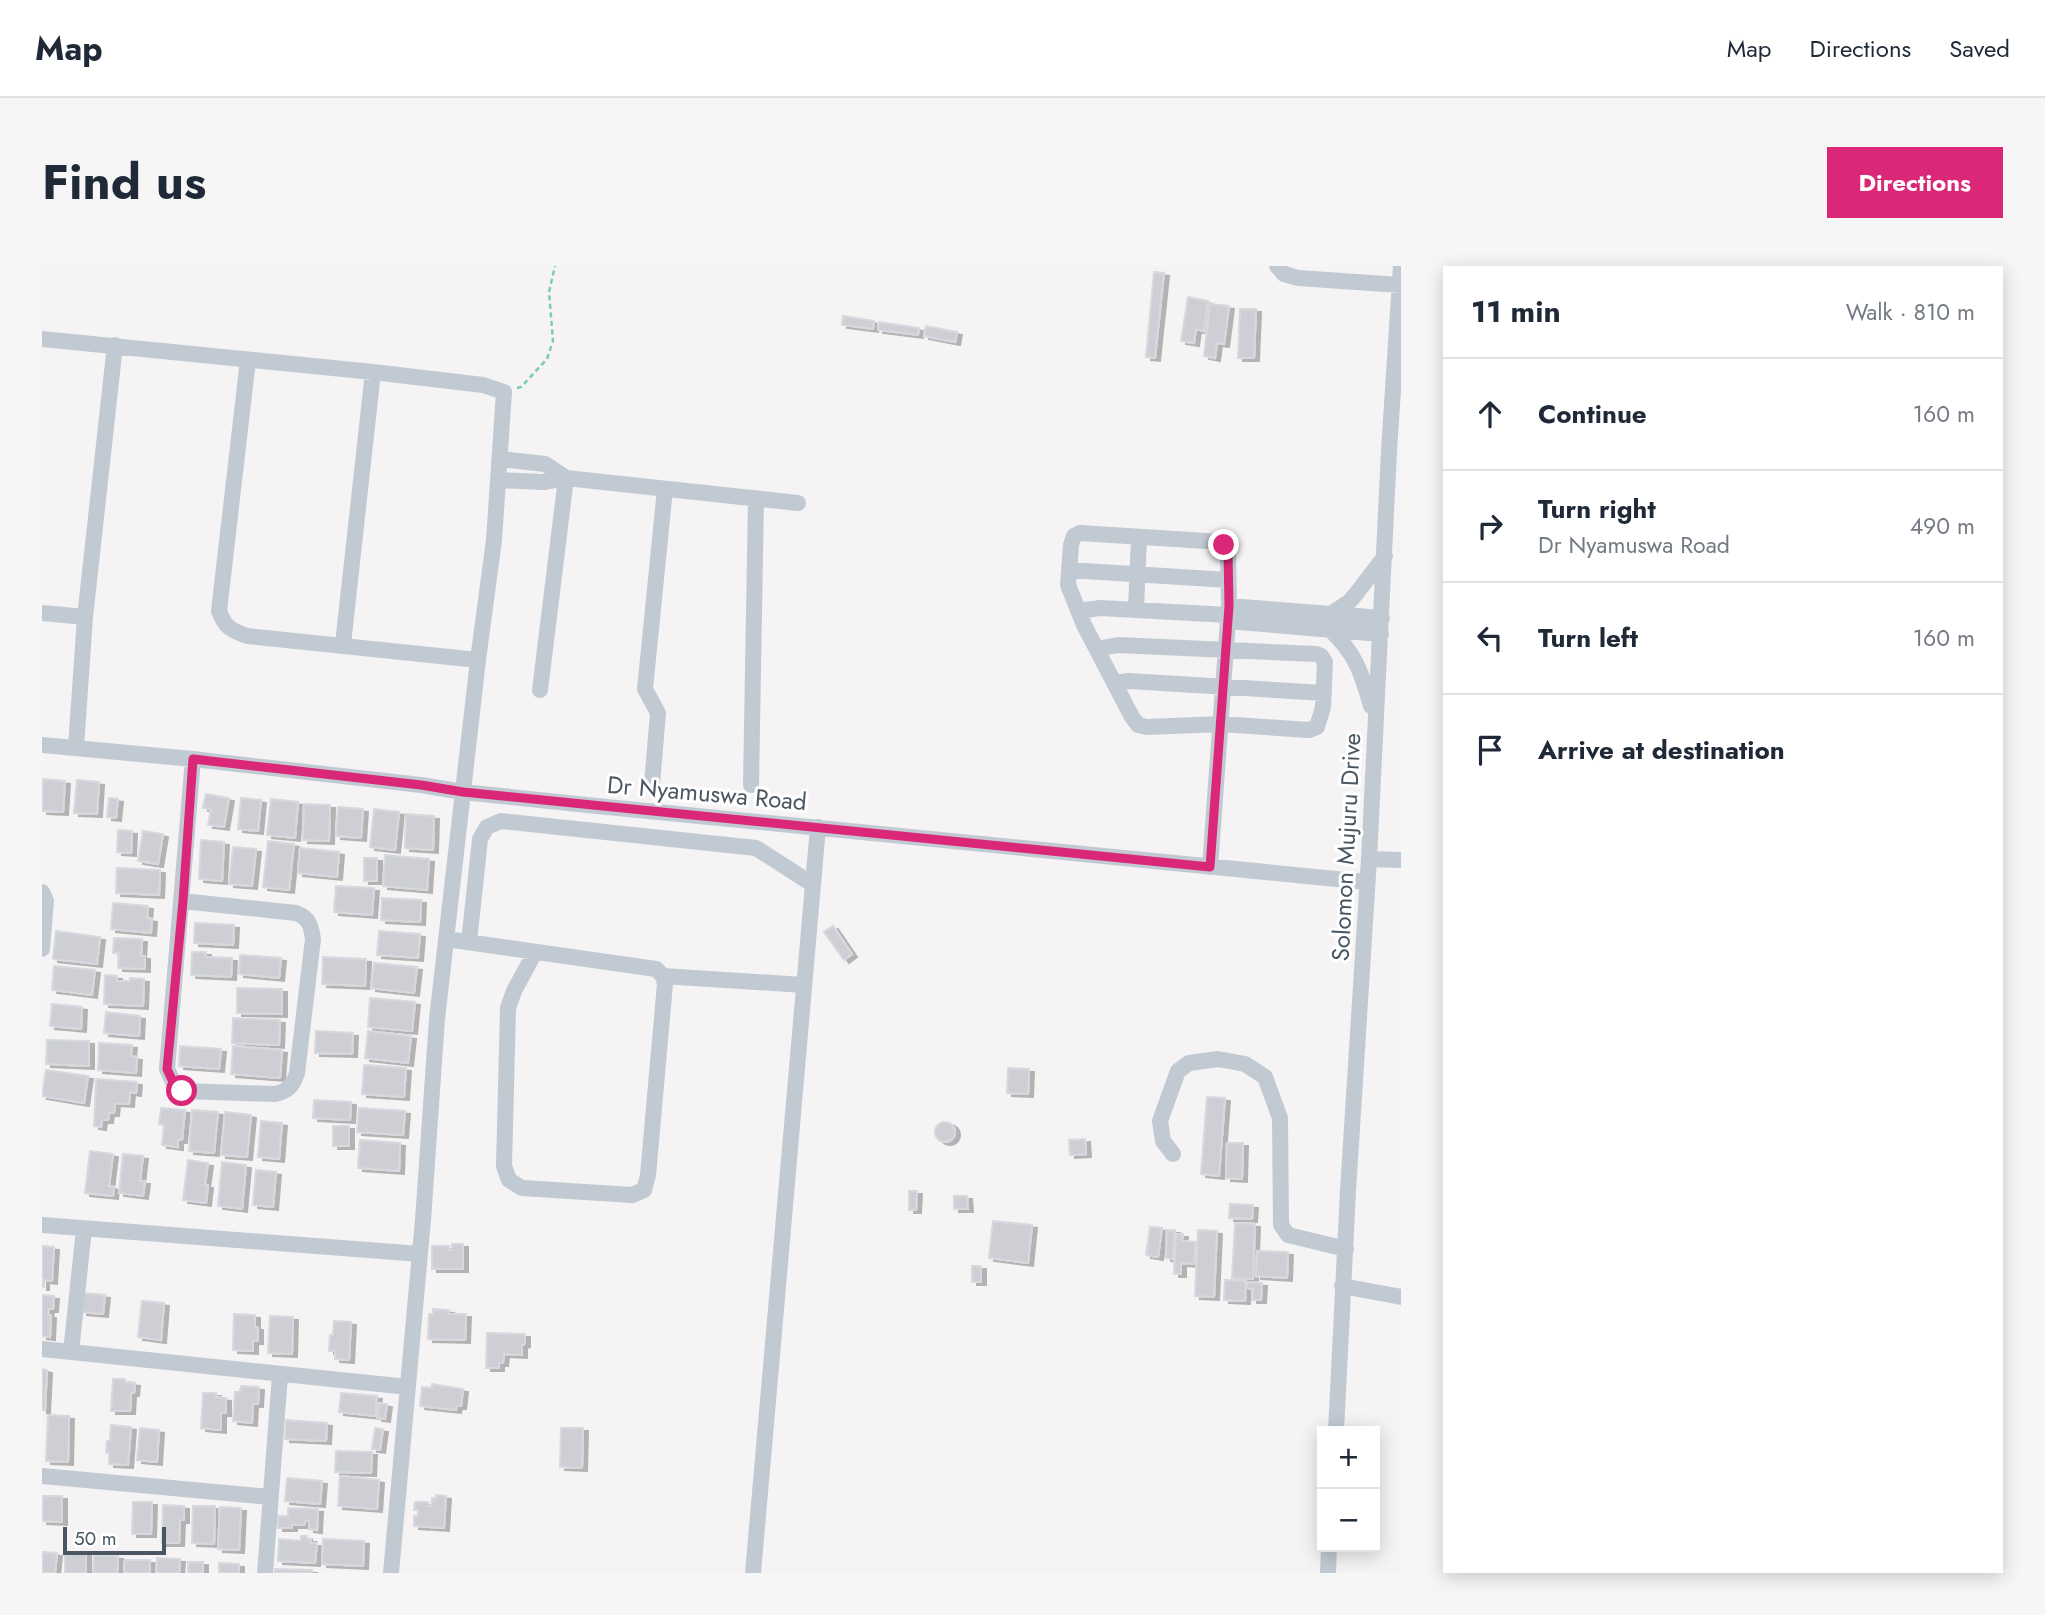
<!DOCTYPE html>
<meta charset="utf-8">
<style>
body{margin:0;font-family:Jost,sans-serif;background:#f6f6f7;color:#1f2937}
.controls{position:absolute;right:21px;bottom:21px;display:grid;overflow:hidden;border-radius:0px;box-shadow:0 4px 18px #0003}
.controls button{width:63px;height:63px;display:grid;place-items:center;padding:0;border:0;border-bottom:2px solid #e0e1e3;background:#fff;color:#1f2937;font:35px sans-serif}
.scale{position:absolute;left:21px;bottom:18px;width:103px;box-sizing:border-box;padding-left:7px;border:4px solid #4a5661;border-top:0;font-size:19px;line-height:24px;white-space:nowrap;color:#4a5661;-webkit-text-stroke:5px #fff;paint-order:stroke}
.stop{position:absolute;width:21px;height:21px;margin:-16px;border:5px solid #db2777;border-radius:50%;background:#fff}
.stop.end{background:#db2777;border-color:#fff;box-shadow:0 2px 7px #0008}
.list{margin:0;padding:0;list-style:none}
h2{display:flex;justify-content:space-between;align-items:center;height:91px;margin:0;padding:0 28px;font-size:30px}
h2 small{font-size:23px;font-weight:400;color:#747a83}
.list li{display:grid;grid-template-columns:46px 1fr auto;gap:21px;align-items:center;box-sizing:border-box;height:112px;padding:0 28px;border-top:2px solid #e0e1e3}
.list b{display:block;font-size:26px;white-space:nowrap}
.list p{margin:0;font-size:23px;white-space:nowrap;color:#747a83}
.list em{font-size:23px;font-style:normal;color:#747a83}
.icon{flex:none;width:38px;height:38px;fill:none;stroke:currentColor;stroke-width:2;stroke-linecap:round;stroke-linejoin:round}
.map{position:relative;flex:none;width:1359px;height:1307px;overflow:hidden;border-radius:0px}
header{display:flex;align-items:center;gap:42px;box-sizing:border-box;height:98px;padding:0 35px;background:#fff;border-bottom:2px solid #e0e1e3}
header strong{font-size:33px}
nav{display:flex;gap:38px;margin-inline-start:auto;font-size:24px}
.intro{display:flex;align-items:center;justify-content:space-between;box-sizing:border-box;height:168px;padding:0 42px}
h1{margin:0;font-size:49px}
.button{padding:18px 32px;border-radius:0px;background:#db2777;color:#fff;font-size:24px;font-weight:700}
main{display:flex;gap:42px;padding:0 42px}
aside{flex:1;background:#fff;border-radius:0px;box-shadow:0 4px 18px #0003}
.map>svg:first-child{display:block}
.building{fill:#cdcfd5;stroke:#d7d9de;stroke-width:2;filter:url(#shadow)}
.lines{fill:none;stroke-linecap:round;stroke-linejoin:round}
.path{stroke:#7ad0a6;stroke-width:2.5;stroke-dasharray:5 3.5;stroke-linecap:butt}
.minor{stroke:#c1cad2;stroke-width:16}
.route{stroke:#db2777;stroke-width:9}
.labels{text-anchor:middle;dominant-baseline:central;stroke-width:6;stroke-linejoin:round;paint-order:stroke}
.street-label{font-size:24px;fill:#4a5661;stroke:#fff}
</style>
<header>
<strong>Map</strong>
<nav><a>Map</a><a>Directions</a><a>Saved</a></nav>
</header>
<div class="intro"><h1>Find us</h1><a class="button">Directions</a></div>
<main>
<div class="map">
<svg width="1359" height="1307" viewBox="0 0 1359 1307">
<defs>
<filter id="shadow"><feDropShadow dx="5" dy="3" stdDeviation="0" flood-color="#0004"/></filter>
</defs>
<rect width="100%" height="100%" fill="#f5f3f3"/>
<!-- building -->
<path class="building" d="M1112,6L1122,7L1113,92L1104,91Z
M1146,31L1166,35L1162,65L1154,63L1152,77L1139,75Z
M1168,38L1187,40L1182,78L1175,77L1173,92L1162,90Z
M1198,43H1214L1212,92H1196Z
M801,50L832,55L831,63L800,59Z
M837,56L877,62L876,69L836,64Z
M884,60L915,66L913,76L882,70Z
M1,513L23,515L21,546L0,545Z
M35,514L57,516L55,548L32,547Z
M164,528L187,532L182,561L166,559L169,543L161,542Z
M67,532L76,533L74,552L65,551Z
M199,532L219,534L216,565L196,563Z
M229,533L256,536L253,572L225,569Z
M262,538L288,539L287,575L261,574Z
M296,541L321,543L319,572L294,570Z
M332,543L357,546L353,584L328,581Z
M364,548L392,550L391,584L363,582Z
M76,564L90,565L89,587L75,586Z
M101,565L121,568L116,598L96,595Z
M159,574L182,576L180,615L157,613Z
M226,575L252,578L247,624L221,621Z
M191,581L214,583L210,620L187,618Z
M258,582L297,586L295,611L256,607Z
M343,589L387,593L385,624L341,620Z
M322,592H335V615H322Z
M75,602L118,604L117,629L74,627Z
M294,620L332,622L330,649L292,646Z
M340,632L379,634L378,656L339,654Z
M71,637L106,640L105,652L110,653L109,667L69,663Z
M153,657L192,659L191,679L152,677Z
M791,660L810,688L802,694L782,666Z
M14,665L58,671L55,698L11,693Z
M337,665L378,668L376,692L335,689Z
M72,672L100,673L99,690H103V703L76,702L77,687H71Z
M150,686H164V691L190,692L189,711L149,709Z
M198,689L239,692L237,712L197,708Z
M281,691L324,693L323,720L280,718Z
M332,697L375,701L372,727L329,722Z
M12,700L53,704L50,729L10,724Z
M63,709L75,710V715H88V712L102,713L101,740L62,738Z
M195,722L240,723V748L195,747Z
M328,732L373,736L370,765L326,761Z
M10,738L40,741L39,763L8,760Z
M64,746L98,750L97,770L62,767Z
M191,752L238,754L237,779L190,777Z
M274,765L311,767L310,788L273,787Z
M326,765L369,770L366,797L323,792Z
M5,774L47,775V800L4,798Z
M57,777L90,779L89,790L95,791L94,807L56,804Z
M138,780L179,783L177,803L137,800Z
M191,780L240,784L238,812L189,808Z
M322,799L364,802L362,831L320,828Z
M966,802L987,803L986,828L965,827Z
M4,804L46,810L42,837L0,830Z
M54,813L95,816L94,827L88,826L87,838L73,837L72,847H67L66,854H60L59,861L52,860Z
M1165,831L1183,832L1177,910L1159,908Z
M272,834L309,836L308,854L271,852Z
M119,842L143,844L140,874H136V881L120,879L122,859L117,858Z
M317,842L363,845L361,869L315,866Z
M150,844L176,846L172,887L147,885Z
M183,846L209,849L205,891L179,889Z
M219,855L240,857L237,893L216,891Z
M893 866a10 10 0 1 1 20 0a10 10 0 1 1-20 0Z
M291,860H307V880H291Z
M1043,873L1044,888L1028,889L1027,874Z
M318,874L358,877L357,905L316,902Z
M1185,877H1201L1200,913L1184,912Z
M48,885L71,888L67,920L72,921L71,930L43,927Z
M81,888L101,890L98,915H103L101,930L77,927Z
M146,894L166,897L163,919H166L164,937L141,934Z
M180,896L204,899L200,943L176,940Z
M214,904L234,906L231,941L211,939Z
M867,925H875L874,944H867Z
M912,930H925L926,943H912Z
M1188,938L1211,939L1210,953L1187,952Z
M951,955L990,959L986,997L947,992Z
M1193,957L1213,958L1211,1013L1190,1012Z
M1108,961L1120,962L1116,991L1104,989Z
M1125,964H1133L1131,993L1124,992Z
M1156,964L1175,965L1172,1031L1153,1030Z
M1134,968H1141L1140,975L1154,976L1152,998L1139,997V1008H1132Z
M410,978H421V1003H390V980H407V984H410Z
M0,980L12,981L10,1015L2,1014V1021H0Z
M1215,985L1246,986L1245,1012L1214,1010Z
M930,1000H939V1016H930Z
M1183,1014L1204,1015L1203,1035L1182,1034Z
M1205,1016L1220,1017L1219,1034H1210L1211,1023L1205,1022Z
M42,1027L63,1029L61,1048L40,1046Z
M0,1029L12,1030L11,1043H7L6,1049H9L8,1071L0,1070Z
M100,1035L122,1037L119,1074L96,1071Z
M391,1043L407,1044L406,1048H424L423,1074L386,1073L387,1048H391Z
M192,1048L213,1049V1061H216V1075H211V1085L191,1084Z
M228,1050L251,1051L250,1088L226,1087Z
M292,1055L309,1056L307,1094L293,1093V1085H287L288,1069H291Z
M445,1067L483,1068V1078L480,1079V1089L462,1088L461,1097H457V1102H444Z
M0,1103L5,1104L3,1144H0Z
M71,1113H83V1116L93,1117L92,1127H89L88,1145H69Z
M390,1118L421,1123L419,1140H415L414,1144L378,1140L380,1121L390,1122Z
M199,1120L217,1121L216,1138H211L210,1157L191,1155L193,1126H198Z
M161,1127H174V1131L184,1132V1147H179V1164L159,1162Z
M299,1127L335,1130L333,1150L297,1146Z
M337,1137L345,1138L343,1153L335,1152Z
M6,1149L27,1150L26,1196L4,1195Z
M244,1154L285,1157L284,1175L243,1173Z
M69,1159L89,1161L86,1199L67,1198V1187H64L65,1175H68Z
M98,1162L117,1164L115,1196L95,1194Z
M333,1162L341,1163L338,1184L330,1183Z
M519,1162H541L540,1202L518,1201Z
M294,1185L330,1186L329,1207L293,1206Z
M298,1210L337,1214L335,1243L296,1240Z
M245,1212L280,1215L278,1238L243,1235Z
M394,1229L404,1230L402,1262L372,1260V1250H376V1244H372L373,1236H386V1240H389L390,1232L394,1233Z
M1,1230H20V1256L0,1255Z
M91,1236H110L109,1268H90Z
M121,1239L142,1240V1254H138L137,1277H120Z
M151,1240H173L172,1278L150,1277Z
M178,1241L199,1242L197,1284L176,1283Z
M246,1242L276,1243L275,1264L267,1263V1255H263L262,1259H250V1262H236V1250H246Z
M259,1270H265V1273H269L268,1277H275L273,1297L236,1295L237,1273L259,1275Z
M281,1273L322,1275L321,1300L280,1298Z
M0,1286L15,1287L13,1307H0Z
M23,1286L44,1287V1307H23Z
M52,1289L76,1290L75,1307H51Z
M115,1292L138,1293L137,1307H114Z
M83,1294H108V1307H82Z
M146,1296H161V1307H146Z
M177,1297L197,1298V1307H177Z
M233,1303L270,1304V1307H233Z"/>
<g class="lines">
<!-- path -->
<path class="path" d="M475,122L479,121L505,93L511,75L507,26L513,0"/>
<!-- minor -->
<path class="minor" d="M1235,0L1242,8L1256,12L1358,19
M0,73L331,106L441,119L462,126L452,274L436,394L395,753L381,954L349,1307
M206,94L177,345C183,361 188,364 205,370L436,394
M458,193L503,198L524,212
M456,214L501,216L524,212L756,237
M1027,304L1186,314
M1187,340L1340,352
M1094,343L1097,271
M1036,345L1058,342L1186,349
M0,347L43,351
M1289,348L1307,336L1314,328L1343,290
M1185,355L1339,368
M1288,364C1314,387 1320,409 1329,440
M301,378L331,106
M1055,383L1076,379L1274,388L1279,390L1283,396L1281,441L1275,461L1267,464L1178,458L1105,461L1096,459L1090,451L1042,359L1026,319L1029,279L1032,270L1038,267L1180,276L1186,286L1187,340L1168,601
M1072,417L1087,415L1282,427
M498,424L524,212
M0,479L151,493L379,519L421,526L555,540L1325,616
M34,481L43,351L73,79
M610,518L616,447L603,423L623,223
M709,519L714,232
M1327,593L1359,594
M0,626L4,635L0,683
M140,635L254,647C267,652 269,659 271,673L255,807C251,820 246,825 233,828L140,825L132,818L125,803L151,493
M404,673L614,703L621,710L623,718L606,909L602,924L590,929L480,922L467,914L462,900L466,742L472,725L493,686
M427,676L438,573L445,561L459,555L714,582L770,618
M621,710L762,719
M1131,888L1121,875L1118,855L1136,805L1147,797L1176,793L1203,798L1223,811L1238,852L1239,959L1246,969L1304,983
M0,959L378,988
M1300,1020L1359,1031
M0,1083L366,1121
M29,1086L42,963
M1294,1165L1306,925L1327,593L1347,185L1359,0
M0,1210L228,1231
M223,1307L238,1109
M711,1307L776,561
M1286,1307L1287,1281"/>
</g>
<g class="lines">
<!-- route -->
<path class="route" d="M140,825L132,818L125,803L141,635L151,493L379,519L421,526L1168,601L1187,340L1186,286L1182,279"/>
</g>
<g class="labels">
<!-- street labels -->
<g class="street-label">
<text transform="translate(665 527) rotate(5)">Dr Nyamuswa Road</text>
<text transform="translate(1304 581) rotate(-87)">Solomon Mujuru Drive</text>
</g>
</g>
</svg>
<div class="controls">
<button>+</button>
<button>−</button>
</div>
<div class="scale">50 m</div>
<div class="stop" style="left:140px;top:825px"></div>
<div class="stop end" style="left:1182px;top:279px"></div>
</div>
<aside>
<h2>11 min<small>Walk · 810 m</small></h2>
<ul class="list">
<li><svg class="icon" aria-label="ahead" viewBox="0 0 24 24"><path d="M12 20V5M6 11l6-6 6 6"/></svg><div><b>Continue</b></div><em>160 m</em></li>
<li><svg class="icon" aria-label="right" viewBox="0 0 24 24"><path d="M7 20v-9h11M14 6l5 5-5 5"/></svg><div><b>Turn right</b><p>Dr Nyamuswa Road</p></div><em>490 m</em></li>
<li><svg class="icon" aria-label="left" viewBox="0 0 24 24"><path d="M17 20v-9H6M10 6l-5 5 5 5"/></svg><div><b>Turn left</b></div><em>160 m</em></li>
<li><svg class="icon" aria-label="arrive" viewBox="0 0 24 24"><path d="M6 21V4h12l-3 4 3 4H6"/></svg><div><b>Arrive at destination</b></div></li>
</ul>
</aside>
</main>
